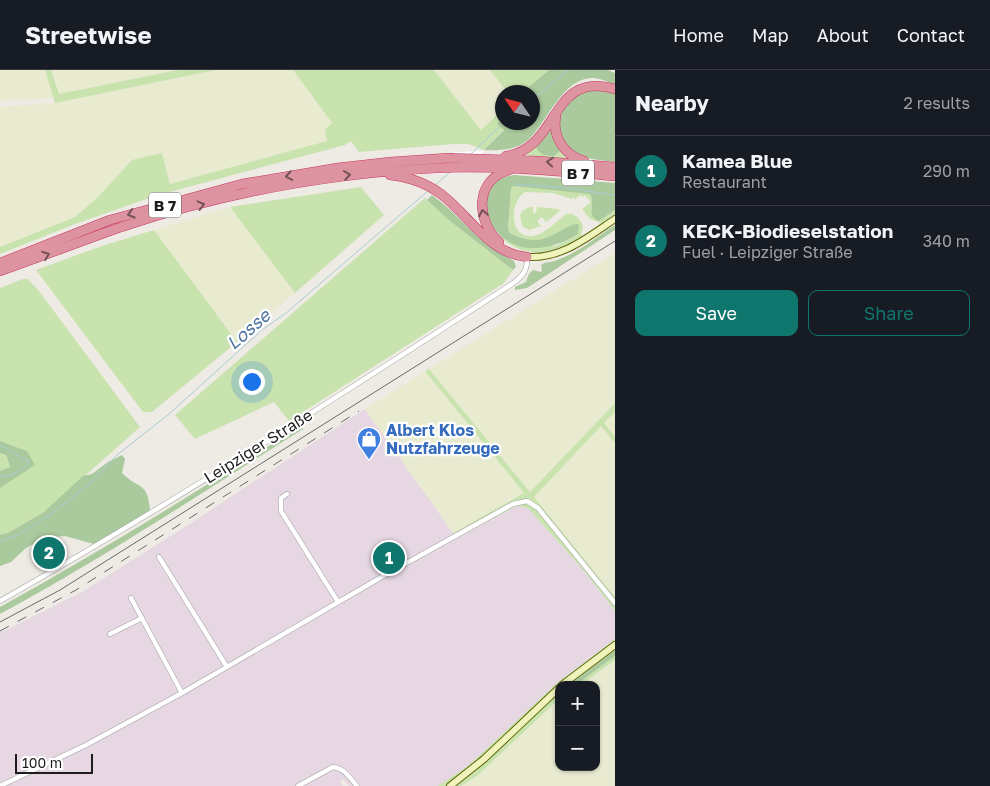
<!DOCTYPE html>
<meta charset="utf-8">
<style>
body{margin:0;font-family:"Golos Text",sans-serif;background:#242831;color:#f1f3f6}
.controls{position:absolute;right:15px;bottom:15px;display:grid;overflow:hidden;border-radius:10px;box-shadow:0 1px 4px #0004}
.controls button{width:45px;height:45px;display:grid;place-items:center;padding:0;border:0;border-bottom:1px solid #363941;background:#171b24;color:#f1f3f6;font:25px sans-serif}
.compass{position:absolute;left:495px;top:15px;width:45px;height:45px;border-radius:50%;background:#171b24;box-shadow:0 1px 4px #0004;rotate:305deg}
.scale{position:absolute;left:15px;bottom:12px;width:78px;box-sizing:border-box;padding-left:5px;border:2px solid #1d1d1d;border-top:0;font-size:14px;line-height:18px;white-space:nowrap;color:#1d1d1d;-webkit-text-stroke:4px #fff;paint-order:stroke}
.you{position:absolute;left:251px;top:311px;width:18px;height:18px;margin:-12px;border:4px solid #fff;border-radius:50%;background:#1a73e8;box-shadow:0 0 0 8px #1a73e833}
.badge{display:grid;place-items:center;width:32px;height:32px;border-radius:50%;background:#0f766e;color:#fff;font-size:16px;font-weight:700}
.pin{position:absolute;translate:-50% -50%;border:2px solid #fff;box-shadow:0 1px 5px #0006}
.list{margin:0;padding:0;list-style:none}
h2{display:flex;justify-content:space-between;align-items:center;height:65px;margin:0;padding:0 20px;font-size:21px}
h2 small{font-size:16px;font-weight:400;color:#9ea1a6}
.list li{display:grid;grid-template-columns:32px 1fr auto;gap:15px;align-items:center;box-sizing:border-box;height:70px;padding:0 20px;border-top:1px solid #363941}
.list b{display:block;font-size:19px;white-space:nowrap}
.list p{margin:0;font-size:16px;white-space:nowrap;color:#9ea1a6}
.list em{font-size:16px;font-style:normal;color:#9ea1a6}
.actions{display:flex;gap:10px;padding:15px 20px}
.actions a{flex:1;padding:11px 0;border:1px solid #0f766e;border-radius:10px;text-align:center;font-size:18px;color:#0f766e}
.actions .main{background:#0f766e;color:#fff}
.map{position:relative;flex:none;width:615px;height:716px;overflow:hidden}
header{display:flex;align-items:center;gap:30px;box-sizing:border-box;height:70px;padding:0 25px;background:#171b24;border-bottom:1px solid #363941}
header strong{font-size:24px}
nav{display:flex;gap:28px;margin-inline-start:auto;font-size:18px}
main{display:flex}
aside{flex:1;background:#171b24}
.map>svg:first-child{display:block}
.industrial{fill:#e6d7e3}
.farmland{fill:#e9ebd1}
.grass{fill:#c9e3ae}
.forest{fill:#aac99d}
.pier{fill:#fff}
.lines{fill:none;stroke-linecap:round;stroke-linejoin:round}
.stream{stroke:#a8cdd7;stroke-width:1}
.street-casing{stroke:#a1a1a1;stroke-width:5.5}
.secondary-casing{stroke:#616a0f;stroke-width:8}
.highway-casing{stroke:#c93468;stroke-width:10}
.street{stroke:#fff;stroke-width:4.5}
.secondary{stroke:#f1f3bc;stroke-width:6}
.highway{stroke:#de93a1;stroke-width:9}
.tram{stroke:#6b6b6b;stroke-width:1}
.rail{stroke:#6b6b6b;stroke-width:1;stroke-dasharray:10 10;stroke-linecap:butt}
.oneway{stroke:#745258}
.labels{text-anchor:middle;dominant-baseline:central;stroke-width:4.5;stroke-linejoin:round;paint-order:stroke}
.shield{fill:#fff;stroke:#616161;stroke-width:1}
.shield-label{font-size:15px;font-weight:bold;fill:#1d1d1d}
.shop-label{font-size:16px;font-weight:bold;fill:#366cbe;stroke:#fff;text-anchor:start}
.street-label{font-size:16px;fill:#1d1d1d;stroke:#fff}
.water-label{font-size:18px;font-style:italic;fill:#50779d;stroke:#fff}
</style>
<header>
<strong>Streetwise</strong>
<nav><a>Home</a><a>Map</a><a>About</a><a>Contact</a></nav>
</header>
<main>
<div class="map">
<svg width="615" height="716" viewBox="0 0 615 716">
<rect width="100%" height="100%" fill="#eeeae4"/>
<!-- industrial -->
<path class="industrial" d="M365,339L457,468L518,436L528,438L585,502L615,541V569L557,613L468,696L438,716H349L343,709L340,711L343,716H0V563L82,522L188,455Z"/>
<!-- farmland -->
<path class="farmland" d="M0,0H45L54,28L0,31Z
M51,0H178L59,25Z
M216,0H293L332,54L328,71L208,105L169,114L97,128L75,147L0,177V37L55,33Z
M434,0H490L507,22H502V40L481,60Z
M230,137L295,223L237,272L154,160Z
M615,183V333L530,422L429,299Z
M425,301L524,423L453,463L365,339Z
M615,342V367L604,353Z
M601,356L615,373V527L533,427Z
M615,590V716H461L478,705L559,629V697H596V615H581Z"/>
<!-- grass -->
<path class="grass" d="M45,0H51L59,24L178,0H216L55,33Z
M293,0H434L481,60L502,40V49L498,54L504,59L484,80L468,74H454L359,82L351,71L345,75L158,125L75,154L0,184V177L75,147L97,128L132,90L162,83L170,114L327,71L325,60L332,53Z
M490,0H549L523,22H507Z
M542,65L572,89L518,85Z
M513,116L587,123L590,124L593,131L591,140L602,149L615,140V144L602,153L590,149L582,139L591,132L585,125L583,127L581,125L574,130V126L572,129L553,123L525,122C509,132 509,169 533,166C545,164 557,151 566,144C575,142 580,149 583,156L581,167C553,184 523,191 499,165L507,171L556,176L578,164L533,172L510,163L508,159L511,118Z
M361,117L384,145L295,223L230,137Z
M425,128L450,151L513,200L504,213L289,351L274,332L195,369L175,345Z
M530,137H533V143H536L537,137L558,139L560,141L546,152L542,147L537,151L541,156L529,160L522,156L520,145L523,140Z
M154,160L237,272L152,342H143L36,200L99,177Z
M23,209H28L39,221L140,357L44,442L8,463L0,465V418L27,381L0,371V218Z
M429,299L530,422L615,333V342L604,353L615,367V373L601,356L534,427L615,527V541L585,502L528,438L517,436L457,468L453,463L524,423L425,301Z
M0,383L6,385L10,398L0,401Z
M615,569V580L569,615H559V629L478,705L461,716H438L468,696L557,613Z
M615,586V590L581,615H576Z"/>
<!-- forest -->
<path class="forest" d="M549,0H608L615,3V15C609,12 600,8 593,8C563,8 548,50 531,67C519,80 500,81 484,80L504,60L497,54L502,49V52H532V22H523Z
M592,19L615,23V92C602,90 585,90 574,82C553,68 556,41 574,26C578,22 586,21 592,19Z
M551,55L561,80L554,86C546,86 539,85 536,77Z
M514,105L615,113V140L599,151C585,145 596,134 590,124L513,116L511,118L508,159L510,163C540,177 545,168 572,155L577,154L579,155L578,164C494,215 456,112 514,105Z
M432,125L447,137L478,167L493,179L514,191L516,197L513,200L450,151L427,130Z
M615,155V160L527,218L515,220V217L526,212L529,204L533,200L541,202L542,199L541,195L544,193C568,191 595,168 615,155Z
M301,355L303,359C203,422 104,488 0,544V537C103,480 202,419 301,355Z
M0,371L27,381L35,395L0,418V401L10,397L6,385L0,383Z
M122,385L125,389L122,403C139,420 148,411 150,441L94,474L65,466L44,468L26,478L11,492L0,496V465L8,463L44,442L83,406L92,404L108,392Z
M615,580V586L576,615H569Z"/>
<!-- pier -->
<path class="pier" d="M484,81L465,103L430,104L455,82Z"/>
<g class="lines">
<!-- stream -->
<path class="stream" d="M532,30L568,0
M470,85L504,52
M514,114L567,118L615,125
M434,116L450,102
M0,375C10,379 16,387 26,389L29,392C24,402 10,406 0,407
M0,471L20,464L54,442L88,415L117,385L169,344L262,260L286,243L429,120"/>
<!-- street casing -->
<g class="street-casing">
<path id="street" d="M287,424L281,428V441L338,532
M159,487L227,597
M131,528L182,623
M0,531C175,432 344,323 512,214C522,207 528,200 527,187
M110,564L142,548
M0,716L86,675L182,623L385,505L513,434L527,431L538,438L615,533
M298,716L333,697C344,698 350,708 357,716"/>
</g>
<!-- secondary casing -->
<g class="secondary-casing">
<path id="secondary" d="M527,187C562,189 588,167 615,149
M562,615L615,575
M450,716L484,689L559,618"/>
</g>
<!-- highway casing -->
<g class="highway-casing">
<path id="highway" d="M556,46C552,67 564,85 584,91
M506,86C561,78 549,0 615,19
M390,105C409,107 426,113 441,124C469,145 489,184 527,187
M499,172C476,151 474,110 509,100
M0,193L110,150L242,114L337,98L390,92L448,88L538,91L615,97
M0,201C40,187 81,171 121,157C223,123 330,103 437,98C497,95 556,101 615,106"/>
</g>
<!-- street -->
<use href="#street" class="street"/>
<!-- secondary -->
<use href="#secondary" class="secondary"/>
<!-- highway -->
<use href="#highway" class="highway"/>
<!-- tram -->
<path class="tram" d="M0,552L60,520L615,171"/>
<!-- rail -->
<path class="rail" d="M0,561L76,520L359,341"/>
</g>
<!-- one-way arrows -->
<defs><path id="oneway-chevron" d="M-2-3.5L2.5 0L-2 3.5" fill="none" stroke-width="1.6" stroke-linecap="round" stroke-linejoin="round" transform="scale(1.25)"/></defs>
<g class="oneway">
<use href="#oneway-chevron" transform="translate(550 92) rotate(-176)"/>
<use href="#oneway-chevron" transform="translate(347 105) rotate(-8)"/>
<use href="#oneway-chevron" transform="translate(289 106) rotate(170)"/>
<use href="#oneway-chevron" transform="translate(201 135) rotate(-14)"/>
<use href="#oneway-chevron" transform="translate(483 143) rotate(-100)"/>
<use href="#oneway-chevron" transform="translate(131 144) rotate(164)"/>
<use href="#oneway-chevron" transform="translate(46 185) rotate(-20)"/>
</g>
<!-- icons -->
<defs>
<g id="shop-pin" transform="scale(1.25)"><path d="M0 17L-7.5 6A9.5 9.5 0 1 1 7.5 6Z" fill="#3f7fe0" stroke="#fff"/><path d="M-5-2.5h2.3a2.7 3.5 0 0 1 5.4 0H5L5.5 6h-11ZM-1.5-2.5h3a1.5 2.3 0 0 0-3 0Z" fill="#fff"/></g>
</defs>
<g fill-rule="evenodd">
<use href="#shop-pin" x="369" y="369"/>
</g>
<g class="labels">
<!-- shield labels -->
<g class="shield">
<rect x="562" y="90.5" width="32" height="25" rx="4"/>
<rect x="149" y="122.5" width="32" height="25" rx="4"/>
</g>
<g class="shield-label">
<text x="578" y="103">B 7</text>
<text x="165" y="135">B 7</text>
</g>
<!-- shop labels -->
<g class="shop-label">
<text x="386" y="360">Albert Klos<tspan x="386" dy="18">Nutzfahrzeuge</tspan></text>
</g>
<!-- street labels -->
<g class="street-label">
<text transform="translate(258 376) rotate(-32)">Leipziger Straße</text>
</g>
<!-- water labels -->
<g class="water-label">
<text transform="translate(248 259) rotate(-41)">Losse</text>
</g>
</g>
</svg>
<div class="controls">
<button>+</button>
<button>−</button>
</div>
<svg class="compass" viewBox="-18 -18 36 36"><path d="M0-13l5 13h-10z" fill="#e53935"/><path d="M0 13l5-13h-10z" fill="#9ea1a6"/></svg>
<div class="scale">100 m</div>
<div class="you"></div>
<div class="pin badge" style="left:389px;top:488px">1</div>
<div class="pin badge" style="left:49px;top:483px">2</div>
</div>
<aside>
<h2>Nearby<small>2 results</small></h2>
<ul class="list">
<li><span class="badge">1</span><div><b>Kamea Blue</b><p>Restaurant</p></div><em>290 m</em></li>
<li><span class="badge">2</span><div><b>KECK-Biodieselstation</b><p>Fuel · Leipziger Straße</p></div><em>340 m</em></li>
</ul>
<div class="actions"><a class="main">Save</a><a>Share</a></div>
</aside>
</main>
